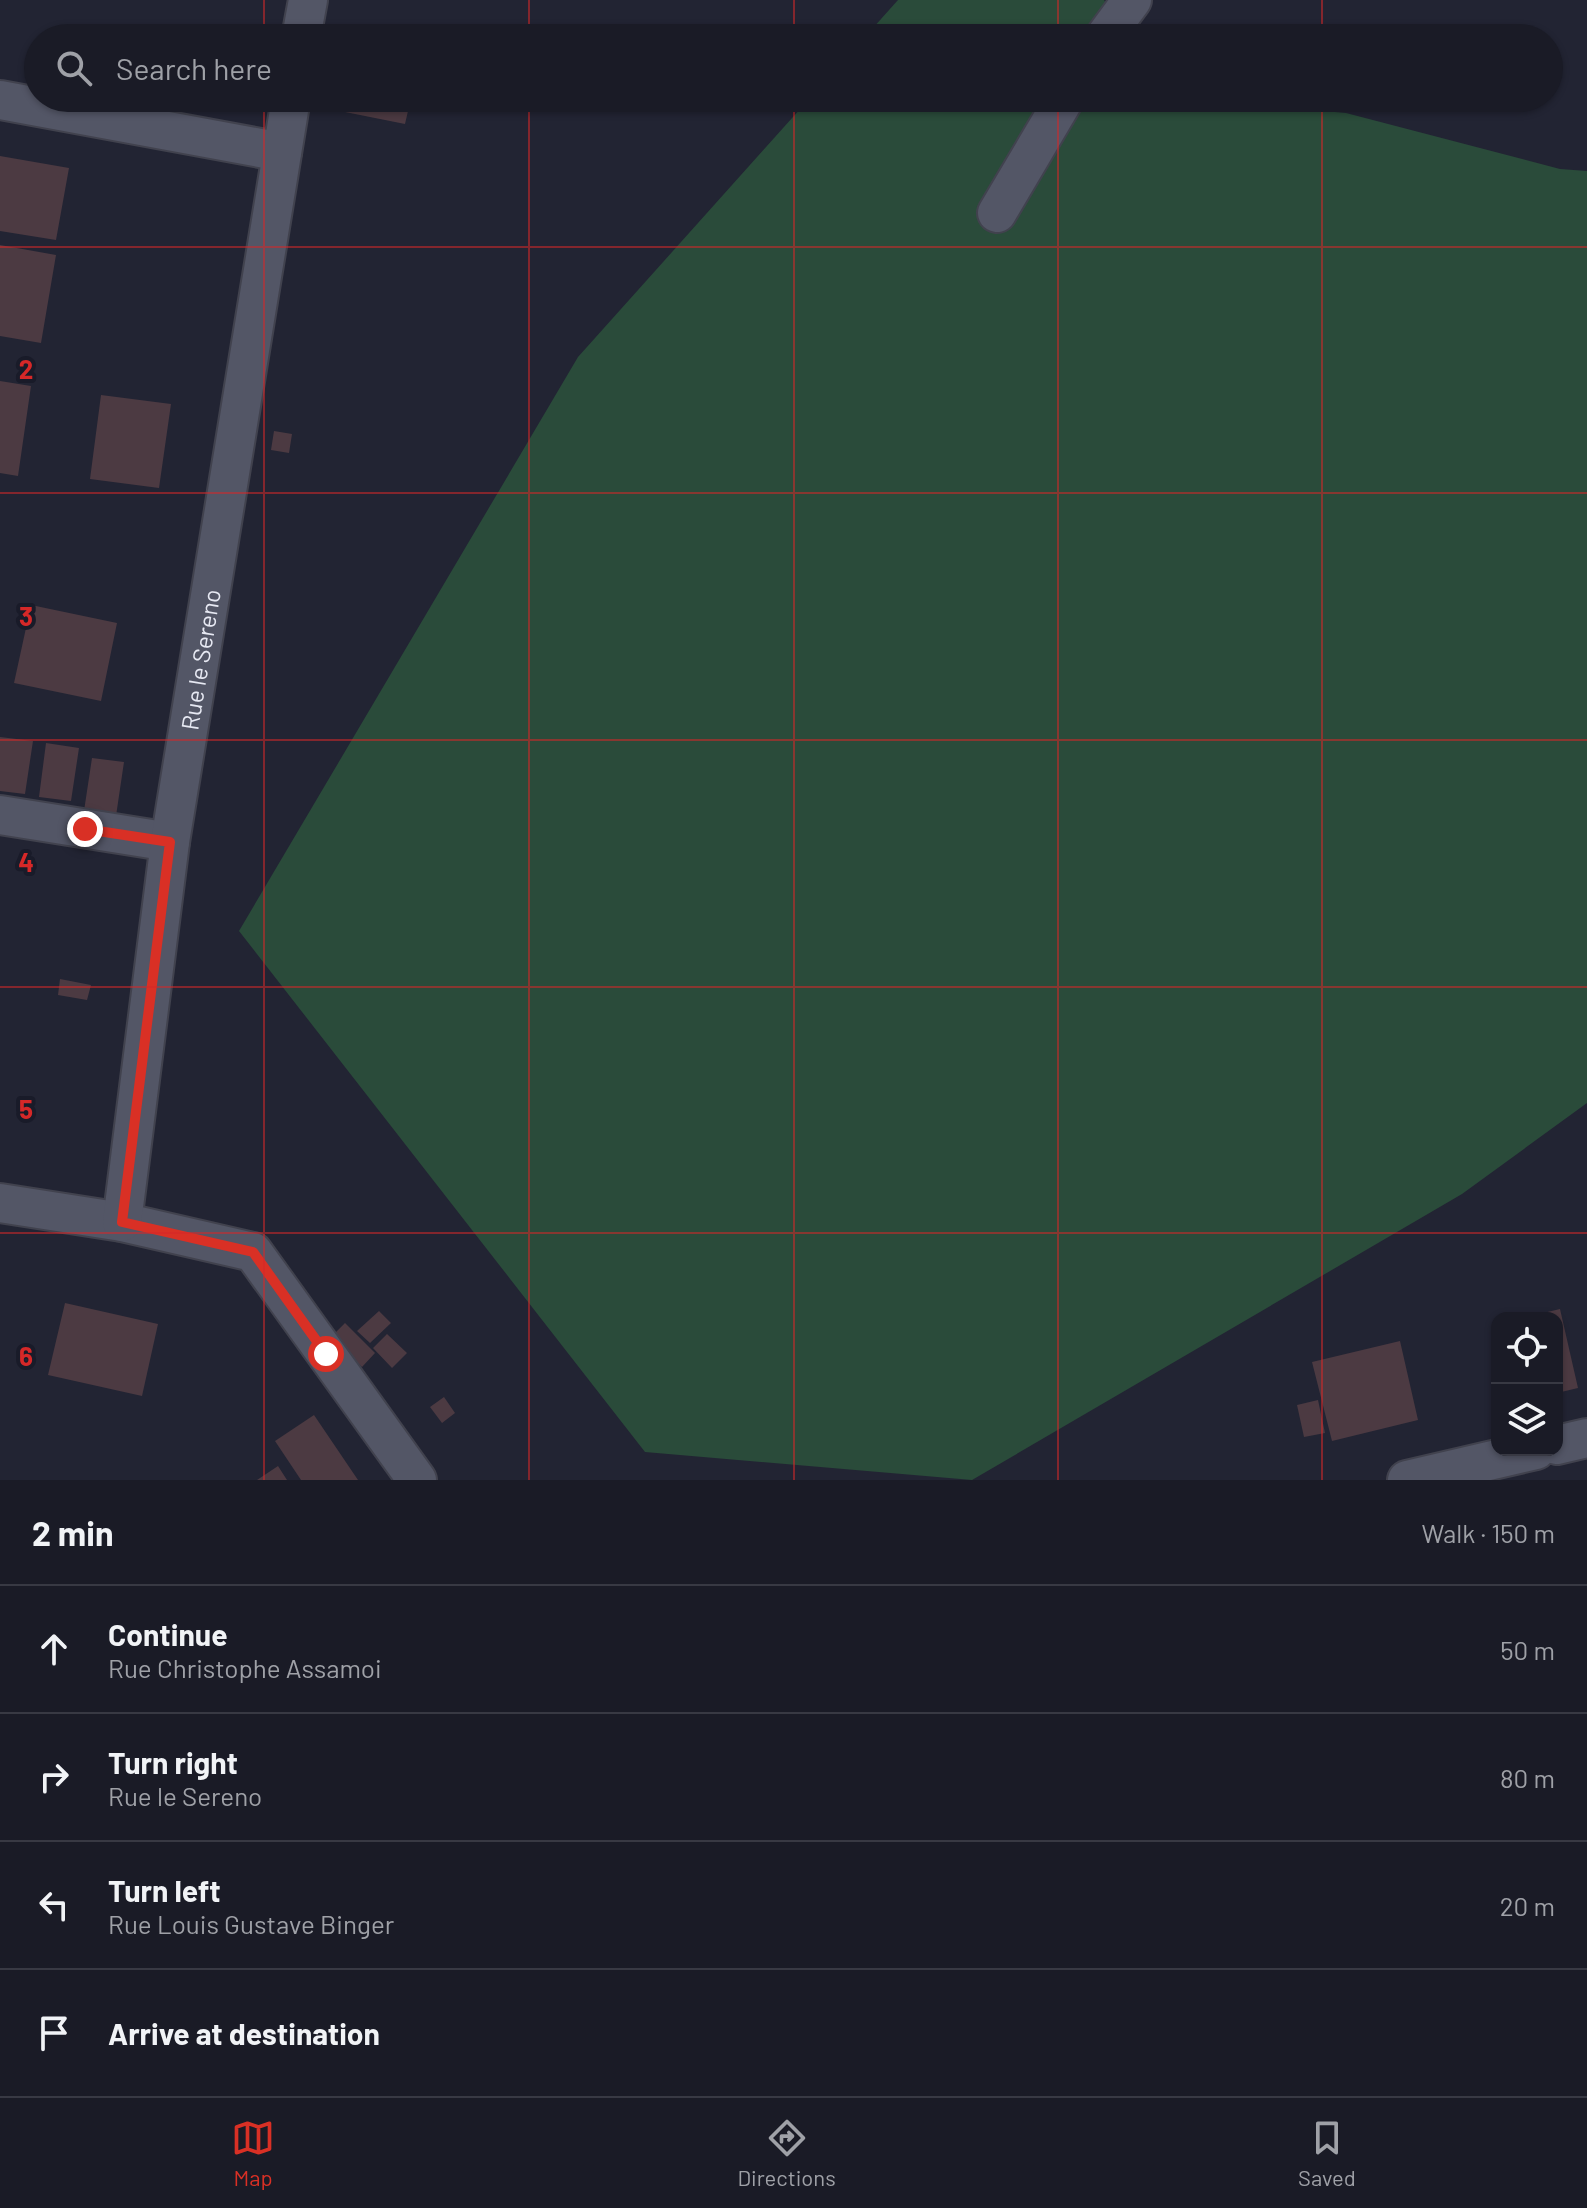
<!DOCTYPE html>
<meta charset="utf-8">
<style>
body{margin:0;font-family:Barlow,sans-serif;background:#23242e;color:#f1f3f6}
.controls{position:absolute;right:24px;bottom:24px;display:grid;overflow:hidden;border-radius:16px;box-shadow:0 2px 6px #0004}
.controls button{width:72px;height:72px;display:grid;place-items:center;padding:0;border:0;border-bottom:2px solid #383943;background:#1a1b26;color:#f1f3f6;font:40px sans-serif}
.stop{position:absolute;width:24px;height:24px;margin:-18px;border:6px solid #d93025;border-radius:50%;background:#fff}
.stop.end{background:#d93025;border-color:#fff;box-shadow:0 2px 8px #0008}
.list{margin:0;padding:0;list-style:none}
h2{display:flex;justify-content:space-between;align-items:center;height:104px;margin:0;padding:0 32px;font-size:34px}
h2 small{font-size:26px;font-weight:400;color:#9fa1a7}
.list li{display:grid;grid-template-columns:52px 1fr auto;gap:24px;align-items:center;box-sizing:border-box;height:128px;padding:0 32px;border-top:2px solid #383943}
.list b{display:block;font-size:30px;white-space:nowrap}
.list p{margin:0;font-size:26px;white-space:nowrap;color:#9fa1a7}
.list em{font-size:26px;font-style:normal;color:#9fa1a7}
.icon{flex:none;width:44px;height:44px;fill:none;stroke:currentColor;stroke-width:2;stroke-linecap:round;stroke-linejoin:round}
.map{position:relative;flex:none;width:1587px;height:1480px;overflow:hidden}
.search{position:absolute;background:#1a1b26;box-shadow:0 2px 6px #0004;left:24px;right:24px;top:24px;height:88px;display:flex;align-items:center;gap:20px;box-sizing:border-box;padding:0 28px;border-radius:44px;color:#9fa1a7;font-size:30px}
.sheet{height:616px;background:#1a1b26}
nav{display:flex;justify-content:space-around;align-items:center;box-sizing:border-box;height:112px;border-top:2px solid #383943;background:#1a1b26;font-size:22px;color:#9fa1a7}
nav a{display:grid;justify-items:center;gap:4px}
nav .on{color:#d93025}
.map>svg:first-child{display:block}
.green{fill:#2a4b3a}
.building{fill:#4c3a42}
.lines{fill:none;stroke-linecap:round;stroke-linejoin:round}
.minor-casing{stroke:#41424e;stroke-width:42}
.minor{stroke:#535666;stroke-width:38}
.route{stroke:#d93025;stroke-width:10}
.grid{fill:none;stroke:#d62828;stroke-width:2;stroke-opacity:0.55}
.labels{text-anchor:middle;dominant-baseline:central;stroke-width:8;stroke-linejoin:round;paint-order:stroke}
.street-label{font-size:24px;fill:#e7e9f3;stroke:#191b29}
.grid-label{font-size:26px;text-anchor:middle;font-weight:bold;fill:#d62828;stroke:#191b29;stroke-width:8;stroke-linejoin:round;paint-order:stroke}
</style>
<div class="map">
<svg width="1587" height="1480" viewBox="0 0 1587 1480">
<rect width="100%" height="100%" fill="#222433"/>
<!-- green -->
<path class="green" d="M898,0H1104L1128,38H864Z
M810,98H1174L1346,113L1560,169L1587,171V1103L1462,1194L972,1480L645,1452L239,931L578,357Z"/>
<!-- building -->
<path class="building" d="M322,98H411L405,124L320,107Z
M0,156L69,168L56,240L0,231Z
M0,245L56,255L41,343L0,336Z
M0,381L31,386L18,476L0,473Z
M101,395L171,404L159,488L90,479Z
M274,431L292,434L289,453L271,450Z
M31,605L117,623L101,701L14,683Z
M0,737L33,741L25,794L0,791Z
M46,743L79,748L71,801L39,797Z
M92,758L124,762L116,816L84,811Z
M60,979L91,985L87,1000L58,995Z
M65,1303L158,1324L142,1396L48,1375Z
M1560,1309L1578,1388L1557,1393V1318H1540L1539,1314Z
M379,1311L391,1323L370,1343L357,1331Z
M345,1323L375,1353L362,1367L331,1337Z
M387,1334L407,1353L392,1368L373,1348Z
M1400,1341L1418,1420L1332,1441L1312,1362Z
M444,1397L455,1413L442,1423L430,1407Z
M1318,1400L1325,1433L1304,1437L1297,1405Z
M314,1415L358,1480H301L275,1441Z
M278,1466L287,1480H257Z"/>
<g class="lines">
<!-- minor casing -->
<g class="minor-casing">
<g id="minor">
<path d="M301,38L308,0"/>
<path d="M1104,38L1132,0"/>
<path d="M0,100L282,152"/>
<path d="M997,213L1065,98"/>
<path d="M0,815L170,842"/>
<path d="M0,1203L122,1222L253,1252L417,1480"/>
<path id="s1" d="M122,1222L170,842L291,98"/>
<path d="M1557,1445L1587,1438"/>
<path d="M1407,1480L1536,1450"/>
</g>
</g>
<!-- minor -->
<use href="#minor" class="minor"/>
</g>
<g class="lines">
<!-- route -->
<path class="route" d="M85,829L170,842L122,1222L253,1252L326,1354"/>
</g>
<!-- grid -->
<path class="grid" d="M264,0V38M529,0V38M794,0V38M1058,0V38M1322,0V38M264,98V1480M529,98V1480M794,98V1480M1058,98V1480M1322,98V1480M0,247H1587M0,493H1587M0,740H1587M0,987H1587M0,1233H1587"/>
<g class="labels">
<!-- street labels -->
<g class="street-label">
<text stroke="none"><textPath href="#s1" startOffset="568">Rue le Sereno</textPath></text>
</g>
</g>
<g class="grid-label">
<text x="26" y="379">2</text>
<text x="26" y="626">3</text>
<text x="26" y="872">4</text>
<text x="26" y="1119">5</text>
<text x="26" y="1366">6</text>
</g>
</svg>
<div class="controls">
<button><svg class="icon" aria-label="locate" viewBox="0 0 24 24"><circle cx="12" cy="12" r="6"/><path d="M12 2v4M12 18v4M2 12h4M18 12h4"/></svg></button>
<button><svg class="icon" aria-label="layers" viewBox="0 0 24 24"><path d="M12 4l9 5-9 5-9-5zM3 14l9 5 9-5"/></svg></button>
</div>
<div class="stop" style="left:326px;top:1354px"></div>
<div class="stop end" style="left:85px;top:829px"></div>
<div class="search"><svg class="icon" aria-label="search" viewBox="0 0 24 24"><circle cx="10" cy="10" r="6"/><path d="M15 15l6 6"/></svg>Search here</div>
</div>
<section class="sheet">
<h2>2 min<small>Walk · 150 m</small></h2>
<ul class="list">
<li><svg class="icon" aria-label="ahead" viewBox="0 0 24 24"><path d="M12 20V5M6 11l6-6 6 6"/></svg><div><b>Continue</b><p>Rue Christophe Assamoi</p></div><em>50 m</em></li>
<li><svg class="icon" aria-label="right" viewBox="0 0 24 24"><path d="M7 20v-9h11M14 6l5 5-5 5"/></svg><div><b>Turn right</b><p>Rue le Sereno</p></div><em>80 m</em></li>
<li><svg class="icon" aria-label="left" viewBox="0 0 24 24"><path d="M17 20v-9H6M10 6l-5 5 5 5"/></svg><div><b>Turn left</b><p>Rue Louis Gustave Binger</p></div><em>20 m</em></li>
<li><svg class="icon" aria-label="arrive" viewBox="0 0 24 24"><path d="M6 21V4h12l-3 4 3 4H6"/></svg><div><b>Arrive at destination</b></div></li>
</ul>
</section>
<nav>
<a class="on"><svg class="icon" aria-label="map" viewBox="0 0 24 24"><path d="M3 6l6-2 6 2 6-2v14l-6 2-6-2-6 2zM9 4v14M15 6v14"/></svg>Map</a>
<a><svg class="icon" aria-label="directions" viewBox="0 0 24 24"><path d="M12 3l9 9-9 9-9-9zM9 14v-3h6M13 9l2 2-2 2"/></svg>Directions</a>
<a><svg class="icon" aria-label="saved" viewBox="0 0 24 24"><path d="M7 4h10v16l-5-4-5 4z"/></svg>Saved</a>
</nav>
